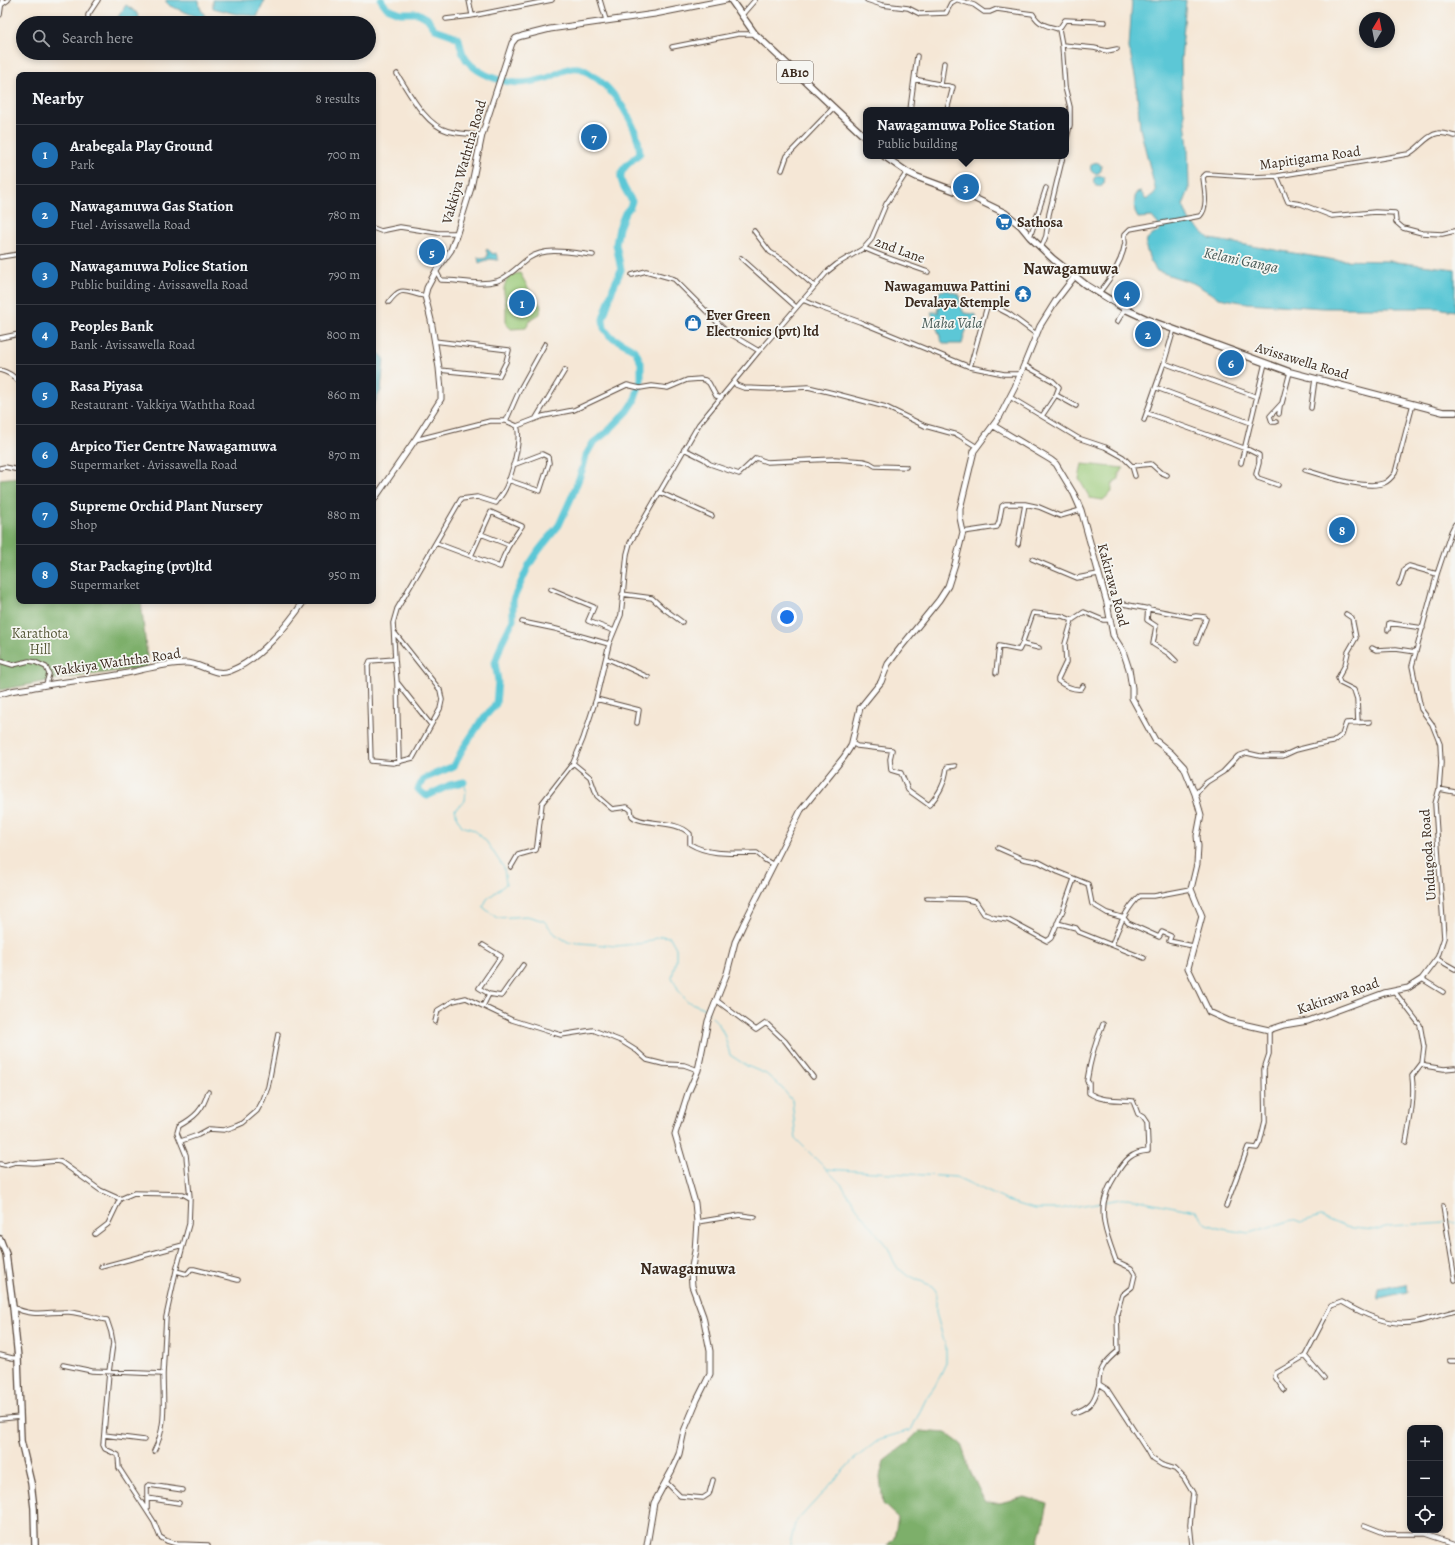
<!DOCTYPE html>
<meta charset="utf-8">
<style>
body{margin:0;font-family:Alegreya,serif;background:#20242c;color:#f1f3f6}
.controls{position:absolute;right:12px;bottom:12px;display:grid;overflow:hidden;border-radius:8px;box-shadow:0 2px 6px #0003}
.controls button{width:36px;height:36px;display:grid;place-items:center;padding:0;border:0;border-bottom:1px solid #363941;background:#171b24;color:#f1f3f6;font:20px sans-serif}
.compass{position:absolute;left:1359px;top:12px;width:36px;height:36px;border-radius:50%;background:#171b24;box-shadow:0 2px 6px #0003;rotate:10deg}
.you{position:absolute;left:787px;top:617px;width:14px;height:14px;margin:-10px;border:3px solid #fff;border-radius:50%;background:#1a73e8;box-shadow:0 0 0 6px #1a73e833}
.badge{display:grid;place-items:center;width:26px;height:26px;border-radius:50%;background:#1f6fb2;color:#fff;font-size:13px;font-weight:700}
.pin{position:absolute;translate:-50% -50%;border:2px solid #fff;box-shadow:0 1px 4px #0006}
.popup{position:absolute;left:863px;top:107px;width:206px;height:52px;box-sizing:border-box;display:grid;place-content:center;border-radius:8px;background:#171b24;filter:drop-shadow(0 1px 3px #0005);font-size:13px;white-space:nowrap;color:#9ea1a6}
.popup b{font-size:15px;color:#f1f3f6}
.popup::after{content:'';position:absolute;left:50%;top:100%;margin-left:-8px;border:8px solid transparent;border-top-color:#171b24}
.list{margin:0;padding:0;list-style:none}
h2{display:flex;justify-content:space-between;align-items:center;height:52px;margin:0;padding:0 16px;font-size:17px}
h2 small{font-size:13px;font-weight:400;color:#9ea1a6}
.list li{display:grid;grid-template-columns:26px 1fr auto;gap:12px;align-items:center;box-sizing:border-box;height:60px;padding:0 16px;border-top:1px solid #363941}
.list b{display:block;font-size:15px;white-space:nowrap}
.list p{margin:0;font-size:13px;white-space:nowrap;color:#9ea1a6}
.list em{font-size:13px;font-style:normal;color:#9ea1a6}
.icon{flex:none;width:22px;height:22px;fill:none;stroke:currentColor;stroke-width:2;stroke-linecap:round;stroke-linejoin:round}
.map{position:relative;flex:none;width:1455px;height:1545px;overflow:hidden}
.search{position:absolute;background:#171b24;box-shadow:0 2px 6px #0003;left:16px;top:16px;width:360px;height:44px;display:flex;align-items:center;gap:10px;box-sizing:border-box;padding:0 14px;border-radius:22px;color:#9ea1a6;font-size:15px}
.panel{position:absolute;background:#171b24;box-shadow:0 2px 6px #0003;left:16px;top:72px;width:360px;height:532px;border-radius:8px}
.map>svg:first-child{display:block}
.green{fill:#9ccb7a;stroke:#6c7a4c}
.forest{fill:#7daf6a;stroke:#5c6c44}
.water{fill:#5cc7d6;stroke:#4c787a}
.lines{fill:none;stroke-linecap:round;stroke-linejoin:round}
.stream{stroke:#5cc7d6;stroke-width:1}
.river{stroke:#5cc7d6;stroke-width:7}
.street-casing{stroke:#57463a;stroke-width:5.5}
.secondary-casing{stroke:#57463a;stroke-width:7}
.primary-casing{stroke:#57463a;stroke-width:8}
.street{stroke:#fff;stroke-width:3.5}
.secondary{stroke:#fff;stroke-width:5}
.primary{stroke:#fff;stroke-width:5.5}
.labels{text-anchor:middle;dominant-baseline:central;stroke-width:3.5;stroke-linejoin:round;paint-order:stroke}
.shield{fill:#f6f6f2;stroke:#73675e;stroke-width:1}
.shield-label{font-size:13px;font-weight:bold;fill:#3b2a1e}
.street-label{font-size:14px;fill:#3b2a1e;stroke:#f6f6f2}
.poi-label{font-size:14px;font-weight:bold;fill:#3b2a1e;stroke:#f6f6f2;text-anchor:start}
.park-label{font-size:14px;fill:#585a3a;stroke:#f6f6f2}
.water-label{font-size:15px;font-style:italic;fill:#455955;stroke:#f6f6f2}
.quarter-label{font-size:16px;font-weight:bold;fill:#3b2a1e;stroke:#f6f6f2}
</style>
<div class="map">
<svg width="1455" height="1545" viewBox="0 0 1455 1545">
<rect width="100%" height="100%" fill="#f6f6f2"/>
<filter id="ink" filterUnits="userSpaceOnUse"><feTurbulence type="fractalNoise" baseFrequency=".025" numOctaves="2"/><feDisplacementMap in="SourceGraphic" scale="8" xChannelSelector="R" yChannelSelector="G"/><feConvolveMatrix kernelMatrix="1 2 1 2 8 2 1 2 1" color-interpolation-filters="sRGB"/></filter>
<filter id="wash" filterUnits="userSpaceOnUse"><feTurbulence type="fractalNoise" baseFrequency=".012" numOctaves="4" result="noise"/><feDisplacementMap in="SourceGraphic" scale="16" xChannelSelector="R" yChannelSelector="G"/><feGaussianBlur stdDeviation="0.9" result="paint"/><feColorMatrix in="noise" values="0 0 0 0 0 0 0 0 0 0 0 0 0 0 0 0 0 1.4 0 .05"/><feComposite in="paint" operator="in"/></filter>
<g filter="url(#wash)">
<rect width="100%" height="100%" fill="#f5e7d6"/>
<!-- green -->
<path class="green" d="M520,273L530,291L541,306L540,314L532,318L526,328L511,329L506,324C506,319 506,313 506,308C505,292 500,290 510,275Z
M1082,464L1124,468L1119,474V479C1113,482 1111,485 1112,492L1103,500L1090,498L1079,479Z"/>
<!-- forest -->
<path class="forest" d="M19,477V601H141L148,667L59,679L0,690V479Z
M919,1431L946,1433L961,1444L970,1471L985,1502L999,1503L1025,1497L1048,1504L1038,1545H887L894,1538L898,1518L883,1504L880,1476L884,1461L906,1444Z"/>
<!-- water -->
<path class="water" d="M166,0H199L200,8L205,16V18H200L170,6L166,2Z
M213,0H265L257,17L245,14H236L213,8Z
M1132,0H1186L1181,61L1182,95L1188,147L1189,190L1183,205L1189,220L1210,239L1335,260L1388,261L1455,269V311L1437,308H1324L1247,303L1219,298L1193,283L1157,271L1150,260L1146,248L1147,239L1160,230L1158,224L1152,217L1138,218C1133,210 1134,202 1136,193L1141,192L1146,200L1156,192L1140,128L1136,81L1129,48Z
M126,5L136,12L141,22L150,23L160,20L162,23H120L116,20Z
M1090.5 168a5.5 5.5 0 1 1 11 0a5.5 5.5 0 1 1-11 0Z
M1093.5 181a5.5 5.5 0 1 1 11 0a5.5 5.5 0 1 1-11 0Z
M487,249L493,254L496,253L498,260L490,259L479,263L478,257L482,259L486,258L488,255L486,250Z
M946,290L959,294L960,305L964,313L973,314L977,316C967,323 965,333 962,344H945L942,342L931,312H939L937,309L940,308L941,302L937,299L940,291Z
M373,354H380L384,358L381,390L373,406Z
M1406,1284L1407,1293L1379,1299L1378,1289Z"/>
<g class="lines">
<!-- stream -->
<path class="stream" d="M464,782L466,790L465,801L455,809L457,818L462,826L474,830L486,841L504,868L506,884L487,899L483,907L497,918L527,916L544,921L555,934L568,942L616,946L645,943L661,936L670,937L676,948V960L672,977L679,991L687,1001L703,1008L709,1013
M712,1017C724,1027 726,1041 730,1055L747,1066L766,1074L780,1086L792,1100L796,1139L841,1184L860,1212L888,1248L894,1262L899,1270L918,1280L932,1286L936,1291V1313L946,1348V1363L935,1386L927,1397L911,1430L880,1439L852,1461L795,1523L790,1545
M826,1169L956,1177L1008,1201L1034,1209H1059L1127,1198L1196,1211L1207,1224L1222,1229L1249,1233L1292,1220L1301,1223L1321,1217L1345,1227L1373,1230L1390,1226L1445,1222
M1448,1222L1455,1223"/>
<!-- river -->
<path class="river" d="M381,0L387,8L400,13H418L427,18L435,29L452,35L459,39C460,44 461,49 463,54C471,72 499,82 517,83C527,83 537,81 547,78C557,75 567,66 579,68C582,68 586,71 589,73C614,88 638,124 640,153C617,173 615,174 632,201L630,207L625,213L619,228L616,244L621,270L613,288L603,319L604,328L610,336L635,350L641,363V380L634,402L628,411L607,432L593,443L586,455L583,468L573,494L559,525L539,550L529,565L513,600V620L502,642L495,663L498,681L496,704L482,720L462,750L454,766L423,779L418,789L422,793L427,796L450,785L464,782"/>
</g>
</g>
<g filter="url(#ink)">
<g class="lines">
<!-- street casing -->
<g class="street-casing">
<path id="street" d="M469,0L472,15
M600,0L606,20
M867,0L882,5L908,8L920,14L946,13L951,3L956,0
M958,0L974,5L984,12H990L997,9L1033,14C1039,25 1047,26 1059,29L1062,45L1065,87L1070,107V125L1066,142
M1,5L8,0
M0,15L2,0
M741,16L755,0
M446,19L471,16L552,0
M88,23V15L98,0
M1059,29L1065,20L1105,22
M1062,45L1094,48L1107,51L1117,49
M672,47L738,34H755
M397,74C409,92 425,125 448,131C459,134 470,134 482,135
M914,79L953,87L947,110
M941,85L944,63
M910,110L917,56
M782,170L787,156L834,107
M1277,176L1288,202L1301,204L1332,216L1375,212L1395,213L1396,222L1403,228L1422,233L1442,234L1455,231
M373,228L381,231L400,227L438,233H457
M754,231L770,252L789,264L814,286
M1030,237L1046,188
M864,248C885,258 907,264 928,272
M1041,248L1046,236L1049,214L1063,156
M0,257L19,254
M741,258L796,307
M436,271L441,280C460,280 478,286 497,281C509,277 519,265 529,258C547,246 573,253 593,255
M632,275L646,271L674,279L727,332L759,351
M1099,293C1111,278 1122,262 1125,243C1125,240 1124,237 1125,234L1130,229L1200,216C1209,207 1204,188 1203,177L1206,174L1252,177L1277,176L1408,154C1419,149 1426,135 1439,133C1444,133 1450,135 1455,136
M803,300L824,309L860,322L970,367L1004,374H1020
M389,302C402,284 406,293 425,296
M1117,322L1125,309
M0,338L19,334
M434,341L509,350L506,362L499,376L439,370
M1164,363L1257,397
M1024,365L1053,381L1059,387L1056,395L1042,416
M970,367L988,303L1009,314L1036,334
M0,370C8,372 14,376 19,382
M735,382L736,385L744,388L770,389L808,387L833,393L886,407L925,426L958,435L977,447
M1157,388L1251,423
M1056,395L1076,406
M1010,397L1078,438L1105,447L1123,457L1132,466L1135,476
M1311,408L1315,379
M1147,413L1249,450L1259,455V463L1256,474L1258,478L1278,485
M1279,414L1280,406
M536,418L565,370
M1144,420L1164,363L1174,329
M506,421L520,389L545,344
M1276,422H1272L1270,416L1282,403L1290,372
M415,440L490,421H506L517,426L543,416L574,410L627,385L640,388L652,386L668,388L687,380L700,379L705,380L709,383L716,396L721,398
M684,449L704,459L710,464L739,474L756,458L767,462L835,459L863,461L870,463L875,466L906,467
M1241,463L1265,363
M1132,466L1151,464L1160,472L1167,475
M0,468L5,467L19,470
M1305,470C1324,476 1366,490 1384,483C1389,481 1392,477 1395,473L1413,404
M508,480L540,491L549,463L548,457L542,454L513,465
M659,492L712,516
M1455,524L1451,532L1437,574L1412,666L1421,709L1432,724L1440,744L1441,763L1439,789L1435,804L1444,938L1437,959L1455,969
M963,532L997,527L999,522L1002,506L1005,504H1025L1039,507L1060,516L1081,510
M481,534L509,545
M436,543L500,567C504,551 513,539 522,526L491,512L471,556
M1018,544L1025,504
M1032,559L1077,578L1098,574
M1399,584C1404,578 1401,569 1409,566L1437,574
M551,589L594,607L588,621L614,631
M622,594L652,598L663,608L682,622
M1107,603H1118L1191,617L1196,616L1205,617L1206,619L1197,642
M1148,608L1147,620L1156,626L1153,644L1169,654L1176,661
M1346,614L1352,618L1356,638L1348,652L1345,665L1338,678L1340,683L1354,690L1357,699L1358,723
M1072,620L1065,644L1066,662L1058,679V681C1065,686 1072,690 1081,689L1083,686
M522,622L556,629L609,644
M1388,630L1389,623L1423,628
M394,632L440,690L442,700L440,709L413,758L393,763L371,761L368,666L370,661L395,659L393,623L397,609L461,499L477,497L496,503C498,500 501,496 503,493C511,480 522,439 517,426
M1039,648L1022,644L1033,613L1062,616L1072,620L1084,612L1103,620H1109
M1372,648L1376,650L1396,649L1416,652
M606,658L648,677
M395,659L397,682L431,725
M0,661L13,665L29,661L35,662L46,667L49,674L46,684
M996,673L999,646L1019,650L1022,644
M397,682L399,762
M596,699L639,710L637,723
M852,743L857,746L892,750L890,759L891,770L901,773L908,790L929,805C940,793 945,783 947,767L955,766
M1439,789L1455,792
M1195,794L1207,782L1223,772L1238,756L1247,753L1260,756H1283L1296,750L1316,745L1333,742L1342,735L1346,723L1370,722
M998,848L1023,859L1039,862L1058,872L1088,884L1092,904L1107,913L1124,918L1128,923L1159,937L1162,932L1171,936L1169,941L1193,946
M772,864L765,860L757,853C734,853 710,856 690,844V834C676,819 642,826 632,816L631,810L627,807L612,809L597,796L590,777L573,763L583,739L596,699L609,644L621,615L627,554L630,543L699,424L759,351L827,272L837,264L864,248L871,240L886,204L907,172
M511,867L518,855L536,850L537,846L542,803L573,763
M927,898L964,899L976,902L984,914L995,918L1008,920L1047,941L1051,938L1063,910L1074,879
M1057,923L1076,928L1079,932L1144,958
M1112,945C1118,928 1126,908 1140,896H1154L1191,889
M1422,979L1443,992
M1394,991L1420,1025L1424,1047L1422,1063L1425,1066L1444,1069L1455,1068
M489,994L501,996L523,965
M716,1000L756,1030L766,1023L785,1041L813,1077
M483,1006L489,994L479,988L501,956L483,945
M435,1022L438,1010L453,1001L466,998L512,1020L544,1030L561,1035L593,1030L621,1041L637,1051L647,1060L663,1064L684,1065L698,1070
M181,1141L198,1135L209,1129L224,1130L236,1126L243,1123L257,1111L263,1100L268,1087L278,1034
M1406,1142C1410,1120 1415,1098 1412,1076L1422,1063
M0,1164L5,1165L15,1162L34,1163L56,1161L61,1162L100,1190L120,1199L134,1193L183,1194L190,1198L189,1224L176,1271L166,1317L163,1374L92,1371L63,1365
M190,1198L186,1155L177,1133L179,1126C195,1117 203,1110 208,1092
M1226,1206L1248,1147L1257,1148L1260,1142L1265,1121L1264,1069L1269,1054V1030
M1443,1206L1455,1280
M697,1222L740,1215L755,1217
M95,1234L108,1224L120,1199
M101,1267L183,1245
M176,1271L187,1274L191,1269H194L238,1280
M13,1307C33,1318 49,1311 69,1312C82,1313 95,1318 107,1320L111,1332L113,1343L109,1372L103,1445L105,1449L118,1455L119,1468L154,1522L160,1537L167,1541L177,1544L208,1545
M0,1355L12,1358H18
M1305,1356L1324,1378
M1450,1361H1455
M1099,1384C1098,1369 1107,1360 1118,1351L1117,1313L1122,1295L1132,1287L1135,1274L1131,1268L1116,1261C1109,1241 1098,1216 1106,1195C1108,1187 1113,1180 1117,1173C1125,1160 1132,1152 1148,1151V1147L1147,1123L1143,1117L1138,1114L1133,1101C1118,1099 1102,1102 1089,1093V1083L1087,1081C1090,1062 1095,1042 1103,1024
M1284,1390L1275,1377L1276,1373L1305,1356L1331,1306L1342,1302C1364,1315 1390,1327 1416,1322C1429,1319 1442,1314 1455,1311
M1074,1413C1091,1407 1095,1401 1099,1384L1107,1389L1146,1449L1151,1458L1162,1465L1175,1469L1184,1478L1193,1493L1190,1525L1192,1545
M0,1419L20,1417
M104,1435L144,1440
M154,1451C167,1427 163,1401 163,1374
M666,1482L680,1496L703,1498L709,1494L713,1480
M147,1498L179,1503
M147,1511V1486L149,1485L183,1490
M1364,1525L1387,1534H1425L1455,1544"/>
</g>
<!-- secondary casing -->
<g class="secondary-casing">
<path id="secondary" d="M994,426L1051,460L1056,464L1074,494L1081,510L1107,603L1113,635L1123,651L1129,669L1132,688V698L1155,740L1171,753L1184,767L1195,794L1201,815L1197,836L1198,846L1197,864L1191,889L1202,916L1188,968L1209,1012L1229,1021L1269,1030L1284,1025L1308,1021L1384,993L1408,988L1422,979L1437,959
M373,501L415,440L441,399V390L439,368L431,320L425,296L427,288L436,271L451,250L457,233L471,188L482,135L512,43L516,38L522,36L550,29L655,14L726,0
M0,694C10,691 20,689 30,688C59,682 88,680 117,675C140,671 163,663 186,663C201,663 214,677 230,671C258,661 288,625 304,601
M647,1545L654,1503L672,1470L679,1454L684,1431L697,1400L710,1374V1351L703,1316L692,1286L691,1272L695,1251L697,1222L695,1203L675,1134L688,1093L698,1070L708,1021L727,973L735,942L743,925L801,810L844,757L851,746L860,708L881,682L888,664L901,647L939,600L948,586L955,564L963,532L960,518V509L974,451L1000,416L1015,387L1040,326L1055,302L1075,276"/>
</g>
<!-- primary casing -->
<g class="primary-casing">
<path id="primary" d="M731,0L755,34L866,138
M884,156L907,172L917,177L974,198L1005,213L1021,226L1030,237L1053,259L1086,285L1125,309L1151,321L1290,372L1443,412H1455
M0,1239L6,1254L13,1307L18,1358L21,1441L31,1483L34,1508L35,1545"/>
</g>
<!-- street -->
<use href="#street" class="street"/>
<!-- secondary -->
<use href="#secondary" class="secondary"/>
<!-- primary -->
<use href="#primary" class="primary"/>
</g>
</g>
<!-- icons -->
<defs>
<g id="supermarket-disc" transform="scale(0.9)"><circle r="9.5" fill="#1f6fb2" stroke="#f6f6f2"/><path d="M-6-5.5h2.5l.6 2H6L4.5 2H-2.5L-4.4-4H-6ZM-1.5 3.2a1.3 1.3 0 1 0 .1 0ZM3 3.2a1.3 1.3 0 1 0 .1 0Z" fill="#fff"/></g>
<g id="temple-disc" transform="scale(0.9)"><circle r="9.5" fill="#1f6fb2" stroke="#f6f6f2"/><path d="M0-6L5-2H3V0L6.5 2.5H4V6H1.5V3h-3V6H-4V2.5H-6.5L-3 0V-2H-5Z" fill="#fff"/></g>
<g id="shop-disc" transform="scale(0.9)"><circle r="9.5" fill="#1f6fb2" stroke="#f6f6f2"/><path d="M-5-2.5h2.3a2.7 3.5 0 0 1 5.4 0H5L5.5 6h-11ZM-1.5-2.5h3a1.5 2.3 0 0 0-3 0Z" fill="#fff"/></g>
</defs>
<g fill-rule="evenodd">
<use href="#supermarket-disc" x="1004" y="222"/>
<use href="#temple-disc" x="1023" y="294"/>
<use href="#shop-disc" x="693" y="323"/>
</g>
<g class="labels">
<!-- shield labels -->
<rect class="shield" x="777" y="61" width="36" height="22" rx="3"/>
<g class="shield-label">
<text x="795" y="72">AB10</text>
</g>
<!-- street labels -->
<g class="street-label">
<text transform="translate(1310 158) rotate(-8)">Mapitigama Road</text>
<text transform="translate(464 162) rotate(-74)">Vakkiya Waththa Road</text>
<text transform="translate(900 250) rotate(20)">2nd Lane</text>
<text transform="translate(1302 361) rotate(17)">Avissawella Road</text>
<text transform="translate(1113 585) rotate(75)">Kakirawa Road</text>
<text transform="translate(117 662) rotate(-8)">Vakkiya Waththa Road</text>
<text transform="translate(1428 855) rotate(-94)">Undugoda Road</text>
<text transform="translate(1338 996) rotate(-19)">Kakirawa Road</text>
</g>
<!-- poi labels -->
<g class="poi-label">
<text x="1017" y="222">Sathosa</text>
<text x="1010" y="286" text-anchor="end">Nawagamuwa Pattini<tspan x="1010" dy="16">Devalaya &amp;temple</tspan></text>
<text x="706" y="315">Ever Green<tspan x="706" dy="16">Electronics (pvt) ltd</tspan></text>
</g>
<!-- park labels -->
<g class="park-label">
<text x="40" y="633">Karathota<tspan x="40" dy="16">Hill</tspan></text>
</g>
<!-- water labels -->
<g class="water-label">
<text transform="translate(1241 260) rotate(12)">Kelani Ganga</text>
<text x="952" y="323">Maha Vala</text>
</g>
<!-- quarter labels -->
<g class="quarter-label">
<text x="1071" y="269">Nawagamuwa</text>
<text x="688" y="1269">Nawagamuwa</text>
</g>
</g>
</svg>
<div class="controls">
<button>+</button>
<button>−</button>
<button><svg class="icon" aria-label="locate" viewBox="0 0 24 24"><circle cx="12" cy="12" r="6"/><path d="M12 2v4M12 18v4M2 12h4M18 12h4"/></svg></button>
</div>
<svg class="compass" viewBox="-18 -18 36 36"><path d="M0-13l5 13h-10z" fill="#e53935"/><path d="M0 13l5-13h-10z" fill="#9ea1a6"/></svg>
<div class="you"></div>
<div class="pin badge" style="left:522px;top:303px">1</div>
<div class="pin badge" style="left:1148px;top:334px">2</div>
<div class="pin badge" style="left:966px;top:187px">3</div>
<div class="popup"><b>Nawagamuwa Police Station</b>Public building</div>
<div class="pin badge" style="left:1127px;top:294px">4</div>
<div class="pin badge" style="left:432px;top:252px">5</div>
<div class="pin badge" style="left:1231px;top:363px">6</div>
<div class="pin badge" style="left:594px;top:137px">7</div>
<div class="pin badge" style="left:1342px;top:530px">8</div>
<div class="search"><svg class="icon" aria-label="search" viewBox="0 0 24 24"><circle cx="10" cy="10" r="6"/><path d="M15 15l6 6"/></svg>Search here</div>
<section class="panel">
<h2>Nearby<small>8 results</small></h2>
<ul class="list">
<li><span class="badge">1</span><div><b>Arabegala Play Ground</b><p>Park</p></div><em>700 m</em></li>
<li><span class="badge">2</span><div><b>Nawagamuwa Gas Station</b><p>Fuel · Avissawella Road</p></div><em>780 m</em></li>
<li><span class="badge">3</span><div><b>Nawagamuwa Police Station</b><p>Public building · Avissawella Road</p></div><em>790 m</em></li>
<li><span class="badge">4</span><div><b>Peoples Bank</b><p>Bank · Avissawella Road</p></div><em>800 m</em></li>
<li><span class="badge">5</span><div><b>Rasa Piyasa</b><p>Restaurant · Vakkiya Waththa Road</p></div><em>860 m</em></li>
<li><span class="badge">6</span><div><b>Arpico Tier Centre Nawagamuwa</b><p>Supermarket · Avissawella Road</p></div><em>870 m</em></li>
<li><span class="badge">7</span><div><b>Supreme Orchid Plant Nursery</b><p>Shop</p></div><em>880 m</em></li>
<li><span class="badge">8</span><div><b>Star Packaging (pvt)ltd</b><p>Supermarket</p></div><em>950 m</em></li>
</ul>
</section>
</div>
